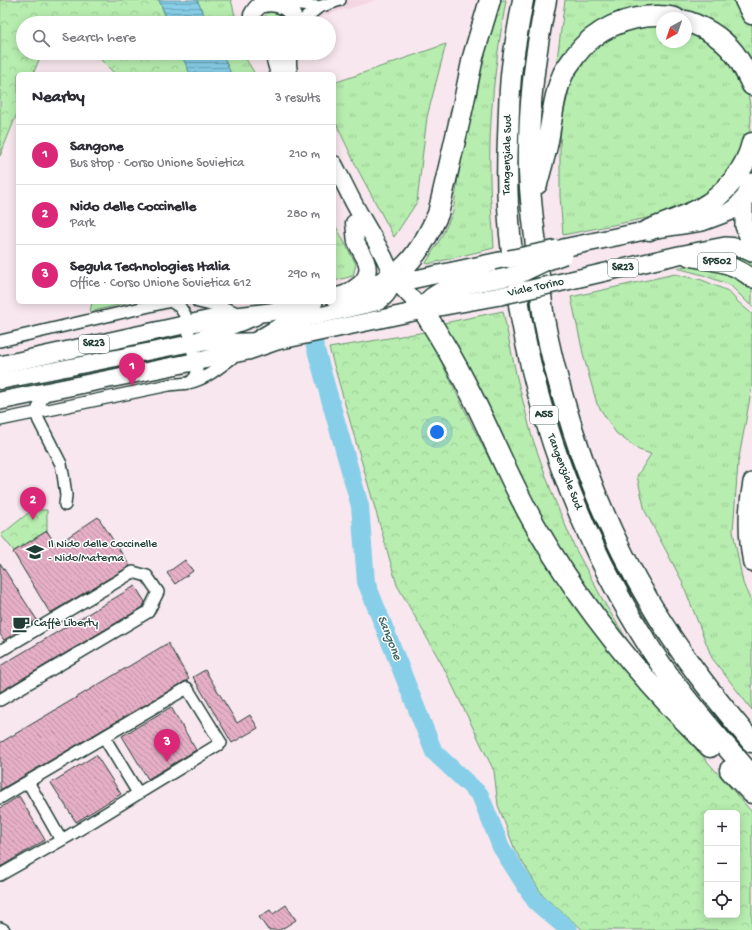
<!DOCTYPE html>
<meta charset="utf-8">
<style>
body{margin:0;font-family:"Gochi Hand",sans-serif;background:#f2f2f3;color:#2b2b33}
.controls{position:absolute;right:12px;bottom:12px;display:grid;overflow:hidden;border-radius:6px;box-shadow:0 2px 10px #0003}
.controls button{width:36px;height:36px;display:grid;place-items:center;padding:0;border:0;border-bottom:1px solid #e1e1e2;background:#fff;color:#2b2b33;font:20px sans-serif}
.compass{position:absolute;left:656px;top:12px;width:36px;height:36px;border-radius:50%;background:#fff;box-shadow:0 2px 10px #0003;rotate:220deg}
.you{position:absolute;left:437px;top:432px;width:14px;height:14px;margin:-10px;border:3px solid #fff;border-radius:50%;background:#1a73e8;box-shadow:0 0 0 6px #1a73e833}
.badge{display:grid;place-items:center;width:26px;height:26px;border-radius:50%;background:#db2777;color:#fff;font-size:13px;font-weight:700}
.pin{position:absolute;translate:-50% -33px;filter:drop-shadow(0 1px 2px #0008)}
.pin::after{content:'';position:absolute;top:21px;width:14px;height:12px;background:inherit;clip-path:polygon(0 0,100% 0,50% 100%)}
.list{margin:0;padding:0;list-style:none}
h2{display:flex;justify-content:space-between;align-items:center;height:52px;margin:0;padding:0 16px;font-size:17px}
h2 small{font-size:13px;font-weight:400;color:#7c7c81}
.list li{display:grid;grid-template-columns:26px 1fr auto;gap:12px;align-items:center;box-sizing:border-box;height:60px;padding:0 16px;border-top:1px solid #e1e1e2}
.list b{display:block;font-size:15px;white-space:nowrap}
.list p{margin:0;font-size:13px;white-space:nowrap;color:#7c7c81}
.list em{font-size:13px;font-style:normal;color:#7c7c81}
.icon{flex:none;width:22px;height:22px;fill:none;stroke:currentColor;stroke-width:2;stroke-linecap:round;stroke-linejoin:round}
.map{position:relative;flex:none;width:752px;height:930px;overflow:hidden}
.search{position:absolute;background:#fff;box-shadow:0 2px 10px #0003;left:16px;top:16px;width:320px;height:44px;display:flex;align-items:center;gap:10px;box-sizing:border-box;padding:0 14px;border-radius:22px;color:#7c7c81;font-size:15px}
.panel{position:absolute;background:#fff;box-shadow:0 2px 10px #0003;left:16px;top:72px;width:320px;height:232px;border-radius:6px}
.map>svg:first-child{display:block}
.built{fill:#f3d6e2}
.grass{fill:url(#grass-tufts);stroke:#6b9572}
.forest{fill:url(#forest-crowns);stroke:#6b9572;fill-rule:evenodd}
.water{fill:url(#water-rules);stroke:#5d95a0}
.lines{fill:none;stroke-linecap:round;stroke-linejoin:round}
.river{stroke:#87cfe8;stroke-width:18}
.building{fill:url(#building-back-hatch);stroke:#1f3d34}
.street-casing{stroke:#1f3d34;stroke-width:14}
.secondary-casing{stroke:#1f3d34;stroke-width:19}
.primary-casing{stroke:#1f3d34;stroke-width:20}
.highway-casing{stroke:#1f3d34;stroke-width:23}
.street{stroke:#fff;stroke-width:11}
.secondary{stroke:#fff;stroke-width:16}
.primary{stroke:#fff;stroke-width:17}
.highway{stroke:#fff;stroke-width:20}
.primary-bridge-casing{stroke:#1f3d34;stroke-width:20;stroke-linecap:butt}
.primary-bridge{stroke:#fff;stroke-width:17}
.labels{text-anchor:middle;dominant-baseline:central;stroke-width:3;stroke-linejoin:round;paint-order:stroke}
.shield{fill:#fff;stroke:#627771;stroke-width:1}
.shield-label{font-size:11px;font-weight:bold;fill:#1f3d34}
.street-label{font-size:12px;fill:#1f3d34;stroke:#fff}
.poi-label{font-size:12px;fill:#1f3d34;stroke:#fff;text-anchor:start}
.water-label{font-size:13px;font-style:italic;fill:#396261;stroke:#fff}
</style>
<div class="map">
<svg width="752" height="930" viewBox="0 0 752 930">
<defs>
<pattern id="grass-tufts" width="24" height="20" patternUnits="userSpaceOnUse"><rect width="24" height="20" fill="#b7edaf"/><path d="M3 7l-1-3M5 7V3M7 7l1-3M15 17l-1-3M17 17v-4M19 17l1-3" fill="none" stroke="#9dcc97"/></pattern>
<pattern id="forest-crowns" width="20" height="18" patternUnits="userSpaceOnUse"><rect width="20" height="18" fill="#b7edaf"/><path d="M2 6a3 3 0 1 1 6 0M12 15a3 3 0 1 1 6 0" fill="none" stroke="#9dcc97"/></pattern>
<pattern id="water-rules" width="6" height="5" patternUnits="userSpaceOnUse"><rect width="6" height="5" fill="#87cfe8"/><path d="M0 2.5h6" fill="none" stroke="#6ea9bd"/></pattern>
<pattern id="building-back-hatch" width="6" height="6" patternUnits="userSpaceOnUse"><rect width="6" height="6" fill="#e6afc6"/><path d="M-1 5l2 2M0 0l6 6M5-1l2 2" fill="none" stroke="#ba90a2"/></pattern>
</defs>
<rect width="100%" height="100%" fill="#f8e7ee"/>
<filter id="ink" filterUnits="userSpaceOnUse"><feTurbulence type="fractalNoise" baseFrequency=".025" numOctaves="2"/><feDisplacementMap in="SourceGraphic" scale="8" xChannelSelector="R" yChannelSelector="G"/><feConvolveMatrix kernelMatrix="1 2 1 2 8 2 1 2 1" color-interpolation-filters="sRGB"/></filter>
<g filter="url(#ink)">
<!-- built -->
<path class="built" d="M280,0H377L313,19L308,23H293Z"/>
<!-- grass -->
<path class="grass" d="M197,0H231L237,23H208Z
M498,0H506C496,59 488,118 490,179C490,202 493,225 494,248L428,264L426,263L442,236L453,212L462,151L474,106L478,74Z
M565,0H741L752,24V68L723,34L627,13L555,74Z
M273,11C280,13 284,15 284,23H263C263,16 267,12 273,11Z
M646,26H662V42H686V30L700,36L715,46L732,61L747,89L750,105L751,120L749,139L728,180L677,212L563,235L560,196V144L562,109L569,80L596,45L624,31Z
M446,44L427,117L417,202L394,237L358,170L334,119V83Z
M222,53H245L246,59L255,74H231Z
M334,223L356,264L353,276L334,281Z
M730,255L745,259L752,265V274L716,256Z
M694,264L733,272L752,287V307L730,285L703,275L677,268Z
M675,274L702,280L728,291L738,302L752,314V387L738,463L733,531L743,583L752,604V710L712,658L681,579L645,511L637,476L651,454L639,450L616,433L597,404L584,358L571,297Z
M503,311L516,374L532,437L553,496L575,548L605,604L638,657L561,557L439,324Z"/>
<!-- forest -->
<path class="forest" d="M0,0H159L168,23H23V53H42L33,74H18V111L0,156Z
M94,53H181L190,74H115Z
M92,302H130L90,312Z
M425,332L435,349L474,429L530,539L576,609L620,663L752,812V930H583L543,896L515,850L498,805L494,771L444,668L397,585L329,348ZM707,813H737V915H707Z
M32,510H47V531L14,551L1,535Z"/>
<!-- water -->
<path class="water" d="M159,0H197L208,23H169Z
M181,53H222L231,74H190Z"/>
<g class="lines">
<!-- river -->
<path class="river" d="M307,318L360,506L366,582L434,752L480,795L501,847L536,902L569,930"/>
</g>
<!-- building -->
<path class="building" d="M98,517L130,566L50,613L13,552L47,531L56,545Z
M185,560L193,571L175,584L167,573Z
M0,563L37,620L4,640L0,634Z
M135,586L145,602L143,607L0,692V666Z
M168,643L189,679L0,790V743Z
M205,670L237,723L250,715L258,728L232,743L193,677Z
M171,707L196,750L148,779L122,736Z
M96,755L121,794L76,822L51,783Z
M19,796L45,840L0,867V808Z
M286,905L296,920L280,930H268L259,917L270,910L273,914Z"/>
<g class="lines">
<!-- street casing -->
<g class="street-casing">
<path id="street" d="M283,3L319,7
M299,23L319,7L340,0
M172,302L180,307L185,315L197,371L196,376L191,382
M198,302L228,309L239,314
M0,341L167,302
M45,392L36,413L39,421L61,464L63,474L66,495L65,505
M0,420L169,385C175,384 182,384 188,383C207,379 221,366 236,355
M0,651L133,572L147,576L158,592L148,612L0,700
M104,737L138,793
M28,782L61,840
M0,798L187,688L221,743L67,837L0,875
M0,928L4,930"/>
</g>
<!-- secondary casing -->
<g class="secondary-casing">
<path id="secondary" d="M252,15C254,11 256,8 260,5C274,0 294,6 294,23
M273,53L279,74
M288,53V65L289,74
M390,275L423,310
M345,294C357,287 373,278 366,261C363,255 359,248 356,242C355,236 355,229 354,223
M198,340L215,332L255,317
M255,341L280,326L304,319L378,302C386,297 392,289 392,280C391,264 369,231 361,216C351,199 343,181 334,164
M0,381L192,343L265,341"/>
</g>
<!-- primary casing -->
<g class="primary-casing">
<path id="primary" d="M752,182L745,197L744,204V226L752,246
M563,248L649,230L702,222L729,212L737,206L745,197
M689,257C712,262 733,262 752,279
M567,281L679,255L725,246C735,246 743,248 752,253
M334,297L397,283L509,259
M423,310C425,299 436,293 446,289L497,279
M0,365L211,319L270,312L314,302
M0,401L248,351L277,341L423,310L500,296
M752,482C747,508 747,537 752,563"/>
</g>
<!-- highway casing -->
<g class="highway-casing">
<path id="highway" d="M523,0C519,22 515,44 512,67C509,90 509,115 508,138C507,161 507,184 508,206C509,227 511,248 514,269C530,404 578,536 652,651C681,696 717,736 752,776
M546,0C534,56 528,114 529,171C530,199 534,227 537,255C539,276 541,298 544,319C549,347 556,374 564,401C584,471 612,540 650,603C679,653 715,698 752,742
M745,0L752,14
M686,21C707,28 727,41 739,60C744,68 748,77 752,85
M537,184C540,172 544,159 547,146C552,122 553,97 563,74C566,68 571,62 575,56C594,30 627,15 660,16C665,16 670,17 675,18
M649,230C666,223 684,217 701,208C724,196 746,169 752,143
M371,289C380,283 389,278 398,272C416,259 429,234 438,214L463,106L473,57L490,0
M423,310C439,335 454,360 467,386C491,432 509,480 535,525C572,590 619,651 670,706C683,720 697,733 710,747
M730,770L752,793"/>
</g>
<!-- street -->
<use href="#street" class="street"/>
<!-- secondary -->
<use href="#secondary" class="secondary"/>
<!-- primary -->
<use href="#primary" class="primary"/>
<!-- highway -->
<use href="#highway" class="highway"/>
<!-- primary-bridge casing -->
<g class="primary-bridge-casing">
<path id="primary-bridge" d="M509,259L557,249
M497,279L520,274L545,262L564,255
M500,296L567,281"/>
</g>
<!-- primary-bridge -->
<use href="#primary-bridge" class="primary-bridge"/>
</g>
</g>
<!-- icons -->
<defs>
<g id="school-bare" transform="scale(1.38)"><path d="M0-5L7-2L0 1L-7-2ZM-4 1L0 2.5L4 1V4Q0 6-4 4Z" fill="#1f3d34" stroke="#fff" stroke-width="2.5" paint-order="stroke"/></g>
<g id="cafe-bare" transform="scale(1.38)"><path d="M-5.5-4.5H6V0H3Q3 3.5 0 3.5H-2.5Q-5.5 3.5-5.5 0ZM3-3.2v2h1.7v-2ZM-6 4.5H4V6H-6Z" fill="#1f3d34" stroke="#fff" stroke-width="2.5" paint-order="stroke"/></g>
</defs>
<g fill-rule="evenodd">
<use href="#school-bare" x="35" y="552"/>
<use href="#cafe-bare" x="21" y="624"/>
</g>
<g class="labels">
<!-- shield labels -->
<g class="shield">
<rect x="698" y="253" width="38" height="18" rx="3"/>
<rect x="608" y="259" width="30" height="18" rx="3"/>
<rect x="79" y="335" width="30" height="18" rx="3"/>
<rect x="530" y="406" width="28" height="18" rx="3"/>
</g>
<g class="shield-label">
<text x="717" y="262">SP502</text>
<text x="623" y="268">SR23</text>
<text x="94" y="344">SR23</text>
<text x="544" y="415">A55</text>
</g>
<!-- street labels -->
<g class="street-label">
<text transform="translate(508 155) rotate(-89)">Tangenziale Sud</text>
<text transform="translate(536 288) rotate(-12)">Viale Torino</text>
<text transform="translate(564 472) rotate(69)">Tangenziale Sud</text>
</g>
<!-- poi labels -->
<g class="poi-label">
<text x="48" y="545">Il Nido delle Coccinelle<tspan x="48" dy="14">- Nido/Materna</tspan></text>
<text x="34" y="624">Caffè Liberty</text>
</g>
<!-- water labels -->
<g class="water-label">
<text transform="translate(389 638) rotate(68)">Sangone</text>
</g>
</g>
</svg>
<div class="controls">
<button>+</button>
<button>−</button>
<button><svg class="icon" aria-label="locate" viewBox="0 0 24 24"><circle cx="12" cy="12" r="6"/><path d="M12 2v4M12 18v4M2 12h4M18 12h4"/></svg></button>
</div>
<svg class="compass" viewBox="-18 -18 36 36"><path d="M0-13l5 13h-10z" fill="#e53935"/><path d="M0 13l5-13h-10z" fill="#7c7c81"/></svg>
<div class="you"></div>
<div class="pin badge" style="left:132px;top:386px">1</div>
<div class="pin badge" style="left:33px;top:520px">2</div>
<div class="pin badge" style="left:167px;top:762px">3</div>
<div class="search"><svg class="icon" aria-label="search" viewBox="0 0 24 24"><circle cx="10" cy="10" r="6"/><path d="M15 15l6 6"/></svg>Search here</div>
<section class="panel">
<h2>Nearby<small>3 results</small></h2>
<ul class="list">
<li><span class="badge">1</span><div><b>Sangone</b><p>Bus stop · Corso Unione Sovietica</p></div><em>210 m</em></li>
<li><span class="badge">2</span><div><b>Nido delle Coccinelle</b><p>Park</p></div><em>280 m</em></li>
<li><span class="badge">3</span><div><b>Segula Technologies Italia</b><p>Office · Corso Unione Sovietica 612</p></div><em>290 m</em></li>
</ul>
</section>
</div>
